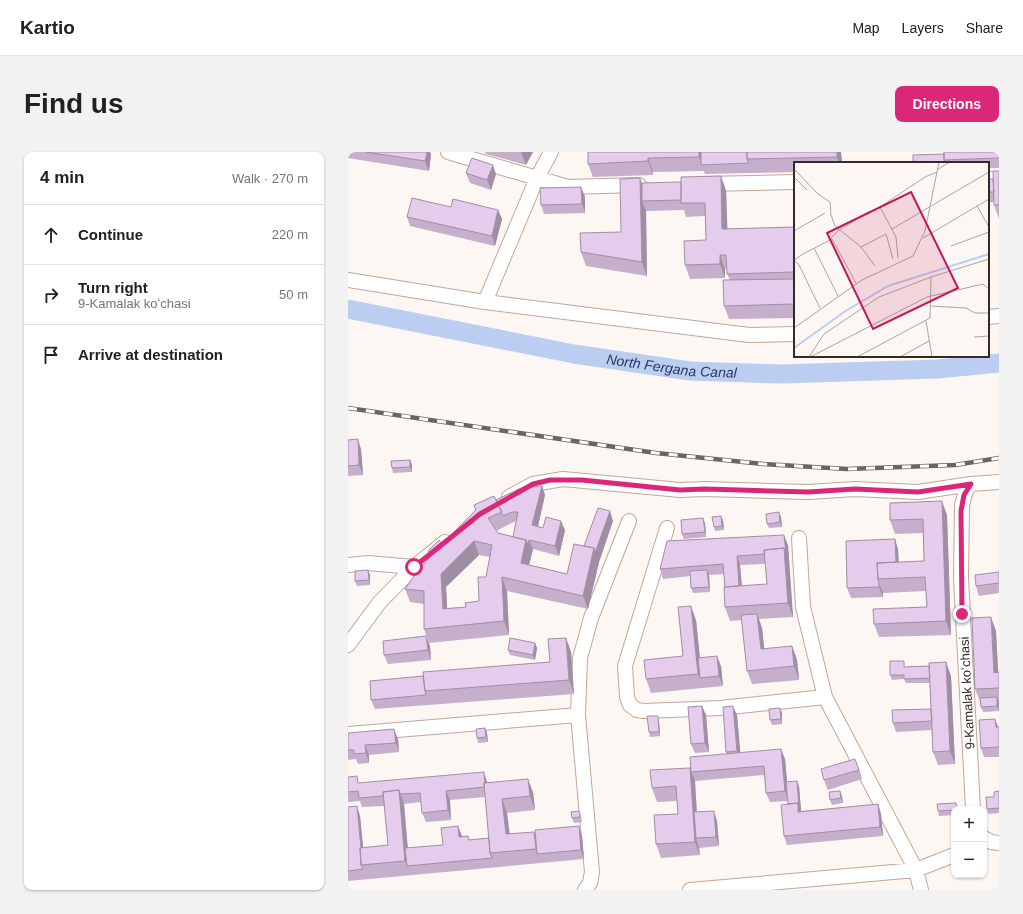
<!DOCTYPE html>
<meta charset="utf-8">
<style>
body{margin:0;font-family:Arial,sans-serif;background:#f2f2f2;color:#202124}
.controls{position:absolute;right:12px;bottom:12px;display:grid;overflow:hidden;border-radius:8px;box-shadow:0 1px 3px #0004}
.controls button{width:36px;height:36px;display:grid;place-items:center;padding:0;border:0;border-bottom:1px solid #e0e0e0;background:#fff;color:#202124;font:20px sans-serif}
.stop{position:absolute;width:12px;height:12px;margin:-9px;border:3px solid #db2777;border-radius:50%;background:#fff}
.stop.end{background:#db2777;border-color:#fff;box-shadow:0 1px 4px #0008}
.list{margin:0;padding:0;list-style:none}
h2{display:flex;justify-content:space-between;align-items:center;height:52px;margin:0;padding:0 16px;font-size:17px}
h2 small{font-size:13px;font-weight:400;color:#757577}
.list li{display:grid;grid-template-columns:26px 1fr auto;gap:12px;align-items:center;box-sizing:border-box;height:60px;padding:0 16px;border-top:1px solid #e0e0e0}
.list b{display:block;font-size:15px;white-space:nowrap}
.list p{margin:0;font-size:13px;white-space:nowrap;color:#757577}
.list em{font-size:13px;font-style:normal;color:#757577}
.icon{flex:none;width:22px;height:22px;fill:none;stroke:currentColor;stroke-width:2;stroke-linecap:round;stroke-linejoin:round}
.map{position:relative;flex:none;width:651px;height:738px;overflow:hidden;border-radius:8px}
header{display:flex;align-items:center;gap:24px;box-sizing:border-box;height:56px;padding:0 20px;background:#fff;border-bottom:1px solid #e0e0e0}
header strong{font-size:19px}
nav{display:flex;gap:22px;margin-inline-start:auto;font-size:14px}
.intro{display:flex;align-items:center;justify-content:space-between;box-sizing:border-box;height:96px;padding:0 24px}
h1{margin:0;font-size:28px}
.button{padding:10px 18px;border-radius:8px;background:#db2777;color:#fff;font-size:14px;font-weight:700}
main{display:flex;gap:24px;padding:0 24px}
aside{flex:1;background:#fff;border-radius:8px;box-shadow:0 1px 3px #0004}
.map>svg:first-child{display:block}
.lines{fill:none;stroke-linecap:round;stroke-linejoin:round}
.canal{stroke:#bbcdf0;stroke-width:19}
.street-casing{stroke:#c2a796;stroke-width:16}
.street{stroke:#fff;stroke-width:14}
.rail-casing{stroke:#6d645e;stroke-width:4.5}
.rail{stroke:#fff;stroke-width:3;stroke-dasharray:9;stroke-linecap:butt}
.wall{fill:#c5afcb;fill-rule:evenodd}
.shaded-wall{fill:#a08ea5}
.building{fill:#e5cbec;stroke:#a08ea5;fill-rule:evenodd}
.route{stroke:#db2777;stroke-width:5}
.labels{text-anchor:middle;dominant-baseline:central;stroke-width:3.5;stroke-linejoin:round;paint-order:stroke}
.street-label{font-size:13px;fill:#352a24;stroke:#fff}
.water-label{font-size:14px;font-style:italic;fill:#223865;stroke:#fff}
.inset-river{fill:none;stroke:#bbcdf0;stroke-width:2}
.inset-road{fill:none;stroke:#aca5a0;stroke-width:1}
.view{fill:#c2185b;fill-opacity:0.15;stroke:#c2185b;stroke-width:2}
.inset-edge{fill:none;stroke:#352a24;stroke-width:2}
</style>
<header>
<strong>Kartio</strong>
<nav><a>Map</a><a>Layers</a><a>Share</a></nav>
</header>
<div class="intro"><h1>Find us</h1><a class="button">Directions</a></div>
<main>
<aside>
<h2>4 min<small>Walk · 270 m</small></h2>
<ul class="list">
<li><svg class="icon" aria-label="ahead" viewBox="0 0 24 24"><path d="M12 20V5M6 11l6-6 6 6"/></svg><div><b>Continue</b></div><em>220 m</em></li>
<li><svg class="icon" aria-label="right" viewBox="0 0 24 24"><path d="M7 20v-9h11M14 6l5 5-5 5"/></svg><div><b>Turn right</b><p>9-Kamalak koʻchasi</p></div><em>50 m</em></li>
<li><svg class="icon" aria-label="arrive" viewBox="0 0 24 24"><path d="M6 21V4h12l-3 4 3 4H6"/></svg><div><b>Arrive at destination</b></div></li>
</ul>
</aside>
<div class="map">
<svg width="651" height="738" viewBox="0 0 651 738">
<rect width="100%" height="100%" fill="#fcf7f3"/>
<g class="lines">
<!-- canal -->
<path class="canal" id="s1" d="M0,157L226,202L342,219L433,222L590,217L651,211"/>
<!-- street casing -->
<g class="street-casing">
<path id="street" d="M100,0L220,35L291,33
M640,27H651
M357,32L447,30
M0,128L137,150L189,26L203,0
M137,150L401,183L447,182
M640,165L651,164
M623,332L618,338L614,353L613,426L625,657
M161,345L185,332L215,327L332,338L357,337L460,340L507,337L570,340L623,332L651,330
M319,376L277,514L279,545L282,553L289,558L296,559L372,556L477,545
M451,386L455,455L477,545L568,718L573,738
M0,413L20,411L66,415
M0,493L31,451L66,415L97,390
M0,582L230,563
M636,686L643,690L651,691
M237,738L242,731L244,720L230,563L232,506L243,466L281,369
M342,738L568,718L606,703"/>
</g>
<!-- street -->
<use href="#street" class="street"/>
<!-- rail casing -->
<g class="rail-casing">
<path id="rail" d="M0,256L308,301L415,312L499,317L607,313L651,306"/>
</g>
<!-- rail -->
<use href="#rail" class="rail"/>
</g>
<!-- wall -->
<path class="wall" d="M0,0H82L83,3L81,19L0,6Z
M137,0H185L178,13L138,2Z
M240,0H493L494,11H447V20L357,22L356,19L305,20V23L245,25L240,12Z
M651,0V16H640V11H565L596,2Z
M651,19V67L646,53V50H640V27H645Z
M118,21L148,22L143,38L122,31Z
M294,31L378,38L379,77L447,75V166L381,167L376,154L382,128L379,122V117H377V126L342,127L337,113L358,88L357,64L338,65L336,58L298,59L299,124L238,114L233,100L273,80Z
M233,35L237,45V61L196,62L193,53Z
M103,55L150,58L154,67L147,94L62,74L59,65Z
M0,288L13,297L15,323L0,324Z
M62,308L64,313V320L45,321L44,316Z
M194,334L197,343L190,374L195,376L217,378L211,404L185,397L181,413L219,422L236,394L265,369L251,410L240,457L159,439L161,483L81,491L76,477V452L62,450L57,437L82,404L80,399L94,392L128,358L126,353L148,348ZM168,369L165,385L150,381L148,379ZM131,403L142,405L138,425L131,449L118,455L99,456L98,435Z
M599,363L603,483L531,485L526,472L579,455L578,439L535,441V445L503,446L499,436L550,397L551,410L576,409L575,381L547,382L542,368Z
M433,365L434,375L421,376L419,372Z
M375,368L376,378L367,379L366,375Z
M357,371L358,385L336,387L334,382Z
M440,393L445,465L411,467L414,476L416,497L444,494L449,508L451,528L404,532L399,519L394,468L382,469L377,455L376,422L361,423L362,440L345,441L343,436V424L315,427L312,417ZM417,412L419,432L394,434L392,413Z
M20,418L22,423V433L9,434L7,429Z
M651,420V441L631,444L628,434Z
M348,468L352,506L373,514L375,534L303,541L298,527L335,504Z
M648,479L650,520H651V559L635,560L633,555V551L627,537Z
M218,486L223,500L226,542L27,557L23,548L75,524L202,510Z
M187,491L189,496L187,508L162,503L160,498Z
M82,494L83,508L40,512L36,503Z
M598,510L603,524L607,612L590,613L585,600L584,578L548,580L545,571L583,557L582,531H558L556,527L544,528L542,523L558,515L581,514Z
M354,554L358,563L361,600L347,601L343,592Z
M432,556L434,561V572L424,573L422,568Z
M389,563L392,601L437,607L439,630L451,634L453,659L530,652L533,662L535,684L439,693L436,684L440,652L439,649L422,650L418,641L416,623L347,629L349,660L369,669L371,694L351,696L352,703L313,706L308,692L330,662L329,649L309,650L304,636L343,620L379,602L378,600Z
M311,569L312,584L302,585L301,580Z
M650,575H651V605H636L633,596Z
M137,576L139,581L140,590L130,591L129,586Z
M0,581L50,587L51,600L21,603V611L10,612L8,607L0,608Z
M511,616L514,627L480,638L476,628Z
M0,625L11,631L139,630L185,640L187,658L159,661L162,682L188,684H234L236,707L0,729V655L12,664L15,696L40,693L36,654L14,655L12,649L0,650ZM137,645L141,686L122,688L120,684L114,685L110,674L95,693L60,696L56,652L73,650L74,661L78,670L103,668L102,648Z
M651,639V661L640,662L639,657L646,645Z
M494,644L495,651L484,653L482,648Z
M608,651L610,656L606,657V663L591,664L590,659Z
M231,659L233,664L234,670L226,671L224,666Z"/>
<!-- shaded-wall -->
<path class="shaded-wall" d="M79,0H82L83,3L81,19L77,9Z
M173,0H185L178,13Z
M351,0H355L354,12L351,5Z
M489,0H493L494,11H491L489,5Z
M300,6L305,20V23L300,9Z
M145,13L148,22L143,38L139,28Z
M373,24L378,38L380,91L374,77Z
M292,26L297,40L294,49L298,59L299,124L294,110Z
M233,35L237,45V61L234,52Z
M150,58L154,67L147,94L144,84Z
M372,103L377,117V126L372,112Z
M10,287L13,297L15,323L11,313Z
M62,308L64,313V320L62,315Z
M194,334L197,343L188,383L184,373Z
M594,349L599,363L603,483L598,469Z
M262,359L265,369L251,410L247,401Z
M431,360L433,365L434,375L432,370Z
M373,364L375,368L376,378L374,374Z
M355,366L357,371L358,385L357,380Z
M213,369L217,378L211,404L207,394Z
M436,383L440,393L445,465L440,451L436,396Z
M547,387L550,397L551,424L548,415Z
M178,388H181L185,397L178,425L173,411Z
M126,389L131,403L98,435L100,470L95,457L93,422Z
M246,396L251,410L240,457L235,444Z
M389,404L392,413L395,448L392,438Z
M20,418L22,423V433L21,428Z
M359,418L361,423L362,440L361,435Z
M154,425L159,439L161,483L156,469Z
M531,432L535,441V445L531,435Z
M343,454L348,468L354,526H352L350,522Z
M409,462L414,476L418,511L413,497Z
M643,465L648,479L651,534L646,521Z
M78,484L82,494L83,508L80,498Z
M218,486L223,500L226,542L221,528Z
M187,491L189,496L187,508L185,503Z
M444,494L449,508L451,528L446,514Z
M369,504L373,514L375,534L371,524Z
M598,510L603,524L607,612L602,599Z
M649,545L651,550V559L649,554Z
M354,554L358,563L361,600L357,591Z
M385,554L389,563L393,608L389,599Z
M432,556L434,561V572L433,567Z
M310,564L311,569L312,584L311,580Z
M647,567L651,577L648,575Z
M137,576L139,581L140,590L138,585Z
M46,577L50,587L51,600L48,591Z
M17,593L21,603V611L18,601Z
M433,597L437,607L441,649L437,639Z
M342,616L347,629L350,686H348L351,696L352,703L347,690Z
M136,620L139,630L141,644L137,635Z
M180,627L185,640L187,658L182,644Z
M449,629L451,634L454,669L450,660Z
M51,638L56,652L61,713L59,714L57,709Z
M98,639L102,648L103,668L100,658Z
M492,639L494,644L495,651L493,646Z
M154,647L159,661L163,696L158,682Z
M530,652L533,662L535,684L532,675Z
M9,654L12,664L17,713H14Z
M366,659L369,669L371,694L368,685Z
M110,674L114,684L115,695L111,685Z
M231,674L234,684L236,707L233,698Z
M186,680L191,693L189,702L188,697Z"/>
<!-- building -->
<path class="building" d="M18,0H79L77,9Z
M240,0H351V5L300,6V9L240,12Z
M353,0H399V7L401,11L353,13Z
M399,0H489V5L399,7Z
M596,0H651V6L596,8Z
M596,2V8L597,11H565V3Z
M124,6L145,13L139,28L118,21Z
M645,19H651V53H646Z
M373,24L374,77L447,75V120L379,122L378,103H372V112L337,113L336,89L358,88L357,51H333V25Z
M292,26L294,110L233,100L232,81L273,80L272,27Z
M640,27H645L646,40H640Z
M333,30V48L294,49V31Z
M233,35L234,52L193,53L192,36Z
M64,46L103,55L105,47L150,58L144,84L59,65Z
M447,127V152L376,154L375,128Z
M10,287L11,313L0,314V288Z
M62,308V315L44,316L43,309Z
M194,334L184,373L195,376L198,365L213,369L207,394L181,388L180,393L178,388L165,385L170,360H164L155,364L148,348L173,336Z
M146,344L154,360L140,366L150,381L178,388L173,411L219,422L226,392L246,396L235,444L154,425L156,469L76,477V439L57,437L69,420L84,403L80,399L91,388L94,392L128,358L126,353ZM126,389L144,393L138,425H130L131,449L117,451L118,455L95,457L93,422Z
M594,349L598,469L526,472L525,457L579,455L577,425L530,427L529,411L576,409L575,367L542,368V351Z
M250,356L262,359L247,401L246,396L236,394Z
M431,360L432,370L419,372L418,362Z
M373,364L374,374L366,375L364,365Z
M355,366L357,380L334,382L333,368Z
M436,383L438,401L436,396L416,398L417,402L389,404L391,434L377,435L375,412L312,417L319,389Z
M547,387L548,410L529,411L530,427L531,432V435L499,436L498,389Z
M436,396L440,451L377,455L376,435L419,432L416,398Z
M20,418L21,428L7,429V419Z
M359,418L361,435L343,436L342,419Z
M651,420V431L628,434L627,423Z
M343,454L350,522L298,527L296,508L335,504L330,455Z
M409,462L413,497L444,494L446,514L399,519L393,463Z
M643,465L646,521L651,520V536L627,537L624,466Z
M78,484L80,498L36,503L35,489Z
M162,486L187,491L185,503L160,498Z
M218,486L221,528L77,539L75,520L202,510L200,487Z
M369,504L371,524L352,526L350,506Z
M542,509H556V515L581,514L582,526L556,527V523H542Z
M598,510L602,599L585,600L581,511Z
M75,524L77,539L78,543L23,548L22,529Z
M649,545V554L633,555L632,546Z
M354,554L357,591L343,592L340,555Z
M385,554L389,599L378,600L375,555Z
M432,556L433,567L422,568L421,557Z
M583,557L584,569L545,571L544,558Z
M299,564H310L311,580H301Z
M647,567L648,575H651V595L633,596L631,568Z
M137,576L138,585L129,586L128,577Z
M46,577L48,591L17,593L18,601L6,602V598H0V581Z
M433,597L437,639L418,641L416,614L343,620L342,605Z
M507,607L511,618L476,628L473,617Z
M342,616L347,690L308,692L306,663L330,662L328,634L304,636L302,618Z
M136,620L137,631H136V635L98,639L100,658L74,661L72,641L52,642L51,638L35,640V644L11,646L10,639L0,640V625L9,624L10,631Z
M180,627L182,644L154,647L158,682L186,680L188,697L142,701L136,631Z
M449,629L451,656L450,651L440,652L438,630Z
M51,638L57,709L13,713L12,696L40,693L35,640Z
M492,639L493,646L482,648L481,640Z
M651,639V656L639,657L638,645H646V640Z
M450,651V660L530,652L532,675L436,684L433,653Z
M608,651L609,657H606V658L590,659L589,652Z
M9,654L13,696H12L13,713L15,717L0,719V655Z
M231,659L232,665L224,666L223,660Z
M366,659L368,685L348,686L346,660Z
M110,674L111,685L120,684L121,688L141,686L142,701L144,706L59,714L57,696L95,693L93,676Z
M231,674L233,698L189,702L187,678Z"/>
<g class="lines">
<!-- route -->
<path class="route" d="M66,415L132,362L185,332L202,328H234L332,338L357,337L460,340L507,337L570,340L623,332L616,343L613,359L614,462"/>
</g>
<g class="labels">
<!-- street labels -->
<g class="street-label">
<text transform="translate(619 541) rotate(-93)">9-Kamalak koʻchasi</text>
</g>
<!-- water labels -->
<g class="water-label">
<text stroke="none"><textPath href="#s1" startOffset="329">North Fergana Canal</textPath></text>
</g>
</g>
<!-- overview -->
<g transform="translate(446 10)">
<rect width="195" height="195" fill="#fcf7f3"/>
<path class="inset-river" d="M0,186L50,150L94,124L195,92"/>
<path class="inset-road" d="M0,7L24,32L36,40L37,53L41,64L67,85L81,104M144,7L156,0M0,15L13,28M183,44L195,65M98,67L195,10M0,69L31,51M37,76L45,68L76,49M129,76L195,37M157,84L195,70M67,85L92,72L99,97M20,86L44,134M104,96L102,75L86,45L131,15L143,10M137,144L172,146L181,151H195M26,146L5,103L0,98L9,92L38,77L62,121M132,159L138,195M0,166L68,118L119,94L131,69L145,0M180,175L195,174M15,195L30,172L85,135L137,115M16,195L133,135L189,122L195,127M63,195L136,156L137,115L195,97M106,195L135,179"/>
<path class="view" d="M117,30L164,126L79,167L33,71Z"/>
<rect width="195" height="195" class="inset-edge"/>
</g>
</svg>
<div class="controls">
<button>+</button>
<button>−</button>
</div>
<div class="stop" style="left:66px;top:415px"></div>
<div class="stop end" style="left:614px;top:462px"></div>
</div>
</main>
